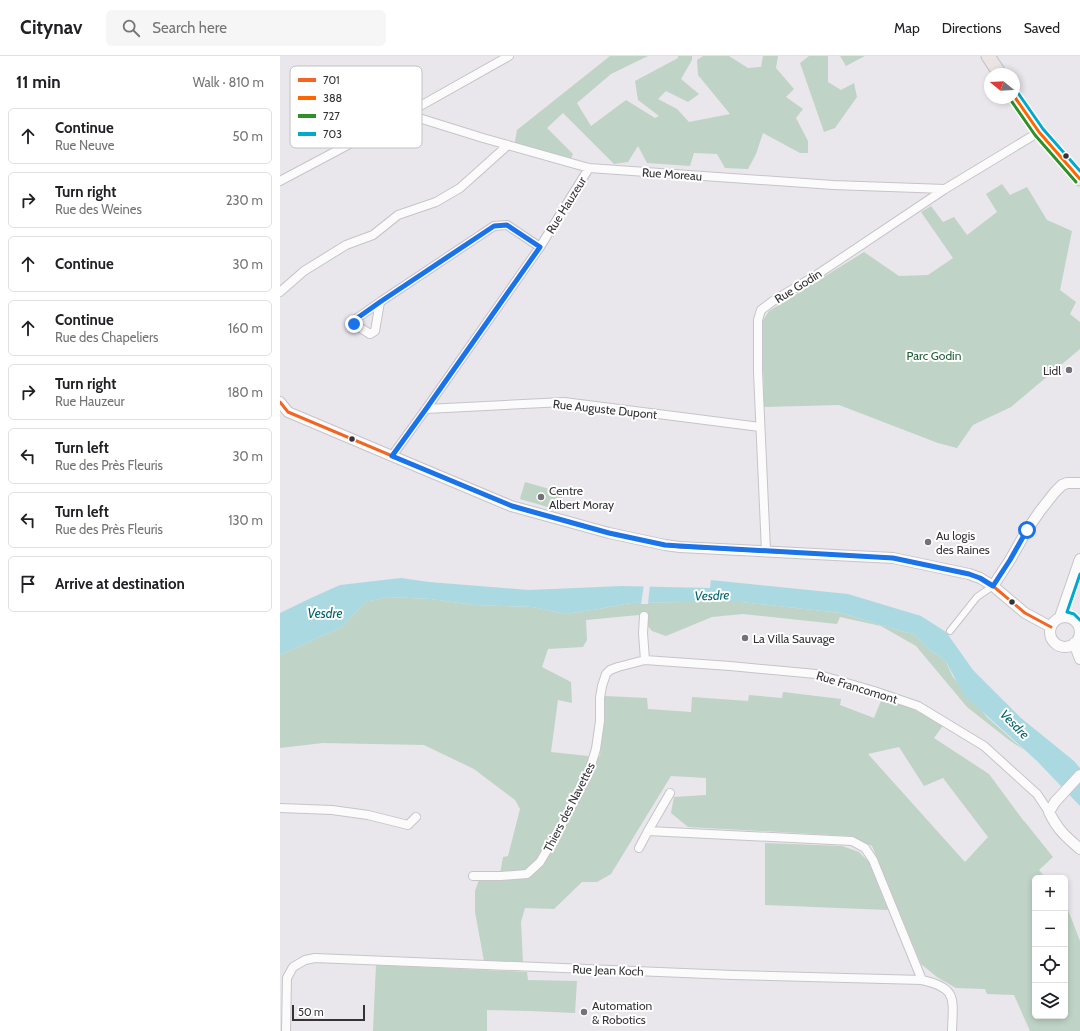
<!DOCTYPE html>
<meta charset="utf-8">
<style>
body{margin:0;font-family:Cabin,sans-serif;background:#f6f6f6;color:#202124}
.controls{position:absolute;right:12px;bottom:12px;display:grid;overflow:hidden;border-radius:6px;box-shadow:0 2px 6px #0003}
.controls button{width:36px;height:36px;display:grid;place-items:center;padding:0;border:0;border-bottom:1px solid #e0e0e0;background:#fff;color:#202124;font:20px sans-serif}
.compass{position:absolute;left:704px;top:12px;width:36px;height:36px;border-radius:50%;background:#fff;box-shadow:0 2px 6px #0003;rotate:288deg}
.scale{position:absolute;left:12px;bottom:10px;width:73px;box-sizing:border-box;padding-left:4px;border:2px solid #353338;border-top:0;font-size:11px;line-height:14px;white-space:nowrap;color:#353338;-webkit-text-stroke:3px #fff;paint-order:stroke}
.stop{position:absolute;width:12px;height:12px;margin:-9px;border:3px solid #1a73e8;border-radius:50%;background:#fff}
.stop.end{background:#1a73e8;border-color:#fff;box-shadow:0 1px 4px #0008}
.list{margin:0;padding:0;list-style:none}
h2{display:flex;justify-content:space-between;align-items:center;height:52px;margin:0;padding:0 16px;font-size:17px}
h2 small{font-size:13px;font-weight:400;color:#757577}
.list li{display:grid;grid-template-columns:26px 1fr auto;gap:12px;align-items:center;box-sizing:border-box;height:56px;margin:0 8px 8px;padding:0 8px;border:1px solid #e0e0e0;border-radius:6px}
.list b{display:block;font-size:15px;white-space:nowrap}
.list p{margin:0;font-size:13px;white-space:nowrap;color:#757577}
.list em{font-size:13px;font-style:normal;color:#757577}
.icon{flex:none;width:22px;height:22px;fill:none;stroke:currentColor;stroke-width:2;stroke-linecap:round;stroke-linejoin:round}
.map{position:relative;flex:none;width:800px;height:975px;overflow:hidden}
header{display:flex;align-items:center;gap:24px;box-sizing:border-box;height:56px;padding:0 20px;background:#fff;border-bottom:1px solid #e0e0e0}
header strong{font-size:19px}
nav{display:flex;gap:22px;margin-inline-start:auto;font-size:14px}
.search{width:280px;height:36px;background:#f6f6f6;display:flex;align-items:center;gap:10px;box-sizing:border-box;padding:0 14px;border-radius:6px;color:#757577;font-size:15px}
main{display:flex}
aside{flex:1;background:#fff}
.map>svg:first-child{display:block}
.green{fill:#bfd4c6;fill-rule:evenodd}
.water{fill:#abd9e1}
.pier{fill:#e9e6ec}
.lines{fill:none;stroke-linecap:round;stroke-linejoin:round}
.pedestrian-casing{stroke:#c6c4c9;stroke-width:8}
.minor-casing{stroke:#c6c4c9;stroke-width:10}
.tertiary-casing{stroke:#c6c4c9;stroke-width:12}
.primary-casing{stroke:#c3c2c5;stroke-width:15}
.pedestrian{stroke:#fcfbfc;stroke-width:6}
.minor{stroke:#fcfbfc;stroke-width:8}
.tertiary{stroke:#fcfbfc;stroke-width:10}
.primary{stroke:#ebe4e5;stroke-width:13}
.bus-1-casing{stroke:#fff;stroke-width:6}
.bus-2-casing{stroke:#fff;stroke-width:6}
.bus-3-casing{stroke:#fff;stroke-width:6}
.bus-4-casing{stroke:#fff;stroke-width:6}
.bus-1{stroke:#f26522;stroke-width:3}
.bus-2{stroke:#f60;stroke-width:3}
.bus-3{stroke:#2e9028;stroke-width:3}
.bus-4{stroke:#00a9ce;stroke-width:3}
.route{stroke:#1a73e8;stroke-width:5}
.bus-dot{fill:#353338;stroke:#fff;stroke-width:1.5}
.poi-dot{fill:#747277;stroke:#fff;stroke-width:1.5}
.labels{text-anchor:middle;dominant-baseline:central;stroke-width:4;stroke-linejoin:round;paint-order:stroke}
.street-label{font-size:12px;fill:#353338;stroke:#fff}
.park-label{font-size:12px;fill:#1d5f34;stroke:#fff}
.poi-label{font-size:12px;fill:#353338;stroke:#fff;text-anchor:start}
.water-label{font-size:13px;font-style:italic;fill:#04646e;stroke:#fff}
.key{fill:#fff;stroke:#c2c2c3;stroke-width:1}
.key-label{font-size:11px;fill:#353338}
</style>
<header>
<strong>Citynav</strong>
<div class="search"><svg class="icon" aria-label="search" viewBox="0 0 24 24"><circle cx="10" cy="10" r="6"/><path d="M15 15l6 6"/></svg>Search here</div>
<nav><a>Map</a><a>Directions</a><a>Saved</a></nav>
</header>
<main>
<aside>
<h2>11 min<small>Walk · 810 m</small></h2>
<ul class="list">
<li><svg class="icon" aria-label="ahead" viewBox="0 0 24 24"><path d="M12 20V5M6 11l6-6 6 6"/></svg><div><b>Continue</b><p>Rue Neuve</p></div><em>50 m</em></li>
<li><svg class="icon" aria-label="right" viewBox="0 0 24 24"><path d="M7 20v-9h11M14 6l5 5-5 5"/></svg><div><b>Turn right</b><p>Rue des Weines</p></div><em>230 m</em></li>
<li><svg class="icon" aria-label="ahead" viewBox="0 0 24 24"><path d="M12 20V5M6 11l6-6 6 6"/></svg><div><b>Continue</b></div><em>30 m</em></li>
<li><svg class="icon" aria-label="ahead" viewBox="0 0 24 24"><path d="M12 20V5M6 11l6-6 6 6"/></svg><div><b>Continue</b><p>Rue des Chapeliers</p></div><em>160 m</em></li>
<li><svg class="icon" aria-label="right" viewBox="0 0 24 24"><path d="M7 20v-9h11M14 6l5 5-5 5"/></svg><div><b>Turn right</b><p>Rue Hauzeur</p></div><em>180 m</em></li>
<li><svg class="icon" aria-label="left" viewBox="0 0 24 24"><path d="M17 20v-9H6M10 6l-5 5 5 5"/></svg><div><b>Turn left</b><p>Rue des Près Fleuris</p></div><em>30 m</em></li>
<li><svg class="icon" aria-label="left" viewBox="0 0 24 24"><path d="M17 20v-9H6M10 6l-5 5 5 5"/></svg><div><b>Turn left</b><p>Rue des Près Fleuris</p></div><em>130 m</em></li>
<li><svg class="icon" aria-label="arrive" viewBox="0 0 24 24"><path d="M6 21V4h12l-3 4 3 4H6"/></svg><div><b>Arrive at destination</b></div></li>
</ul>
</aside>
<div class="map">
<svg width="800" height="975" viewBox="0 0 800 975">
<rect width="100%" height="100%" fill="#e9e6ec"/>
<!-- green -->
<path class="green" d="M330,0H368L331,18L297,47L311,70L346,44L375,62L379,60L358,44L355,25L398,2V0H412V4L401,23L419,38L408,46L386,35L378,43L397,53L409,66L450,58L418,19L417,4L423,0H449L468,12L481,11L483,0H498L496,12L514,33L506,41L523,53L516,62L528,85V97H520L483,77L476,98L468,113L445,112L437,98L414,97L410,110L367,107L358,90L348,106L334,108L283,57L267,72L293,98L289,107L234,91L237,74Z
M529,0H548V26L561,34L574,27L577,41L555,72L544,76L520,7Z
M560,0H585L566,10Z
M722,128L730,139L747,131L767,164L792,175L780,234L796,246L790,258L800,266V293L731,351L693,369L677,392L658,387L559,349L484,351L482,266L489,255L584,196L619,220L648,219L673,202L641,156L651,150L663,166L674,161L687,179L717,156L706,138Z
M245,426L283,437L278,454L240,443Z
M108,541L151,543L194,549L253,551L285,558L319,553L350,547L403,546H461L561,557L614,573L633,578L651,595L665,604L673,621L707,661L744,694L729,684L687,651L636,590L601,570L560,561L557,568L463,558L432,561L386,580L372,575L359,559L306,564L307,584L303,591L268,593L262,611L291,626L292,647L278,644L271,696L308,700L310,711L272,784L247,816L220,818L223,801L228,800L240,753L235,744L194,713L144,689L43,687L0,692V599L62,571L85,546Z
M503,636L561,643L560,649L594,662L603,640L635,654L664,668L654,682L709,718L743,764L745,766L773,801L759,814L766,822H755V960H785V846L800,885V975H750L734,939L707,938L705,933L676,932L657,921L641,908L592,790L570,780L408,771L391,757L394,741L426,739V722L391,720L331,818L317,826H302L274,853L245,852L241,866L243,906L204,905L195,856V835L200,821L244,823L257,814L277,782L320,699L325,640L367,642L368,653L411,656L412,641L468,645L469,639L502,642ZM619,691L644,730L663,722L708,781L685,806L588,698Z
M485,787L562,790L579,796L589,806L608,854L485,849Z
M96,909L247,916L248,924L297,925L295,957L250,955L207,954V975H93Z"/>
<!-- water -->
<path class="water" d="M121,522L149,526L249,534L342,530L430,532L431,524L568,538L641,560L666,576L693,614L741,662L794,705L800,712V750L757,705L684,639L665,604L651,595L633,578L614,573L561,557L461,546H403L350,547L319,553L285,558L253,551L194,549L151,543L108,541L85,546L62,571L0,599V557L31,542L60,529Z"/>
<!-- pier -->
<path class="pier" d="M364,528H370L368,548H361Z"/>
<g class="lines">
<!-- pedestrian casing -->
<g class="pedestrian-casing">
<path id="pedestrian" d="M670,575L697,541L713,530"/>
</g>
<!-- minor casing -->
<g class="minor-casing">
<path id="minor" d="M126,58L203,82L309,112L553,129L665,133
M0,125L126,58L229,0
M0,236L24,215L66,189L93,179L118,159L156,146L180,132L228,89
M100,246L95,275L90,278L74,268L73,265L100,246L214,170L227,169L260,191
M146,353L284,346L480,371
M112,400L146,353L260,191L309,112
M486,495L478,316V264L481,254L493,245L535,220L665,133L759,76
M364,560L363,577L365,604
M0,752L52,754L88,759L128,769L136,761
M368,775L572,785L585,792L593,804L642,924
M359,792L368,775L390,737
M193,820H221L247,818L260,806L280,772L308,719L311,709L316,693L320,665V642L322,630L326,618L330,614L338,611L365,604L450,610L536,618L594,635L638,650L704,690L757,738L769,756
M6,975L7,922L13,911L25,904L35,902L452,919L642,924C678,932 673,943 672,975"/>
</g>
<!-- tertiary casing -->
<g class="tertiary-casing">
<path id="tertiary" d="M0,346L8,356L112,400L231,450L329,477L385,489L400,491L613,502L689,518L700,522L713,530L745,557L771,571
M713,530L730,504L747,474L760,455L775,436L782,429L787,427H800
M780,561L800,503
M770 576a15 15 0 1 1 30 0a15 15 0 1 1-30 0Z
M794,587L800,603
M800,719L775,746L769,756C778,774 785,780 800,793"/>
</g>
<!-- primary casing -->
<g class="primary-casing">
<path id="primary" d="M708,0L720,18
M734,40L759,76L800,123"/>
</g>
<!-- pedestrian -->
<use href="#pedestrian" class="pedestrian"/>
<!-- minor -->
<use href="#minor" class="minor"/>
<!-- tertiary -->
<use href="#tertiary" class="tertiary"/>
<!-- primary -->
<use href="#primary" class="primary"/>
<!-- bus-1 casing -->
<g class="bus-1-casing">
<path id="bus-1" d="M0,346L8,356L231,450L329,477L385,489L400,491L613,502L689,518L700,522L713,530L745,557L771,571"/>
</g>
<!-- bus-2 casing -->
<g class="bus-2-casing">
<path id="bus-2" d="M734,40L759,76L800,123"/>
</g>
<!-- bus-3 casing -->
<g class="bus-3-casing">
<path id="bus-3" d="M730,43L755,79L796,126"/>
</g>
<!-- bus-4 casing -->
<g class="bus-4-casing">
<path id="bus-4" d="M738,37L763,73L800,115
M800,518L787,556L794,558L800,564"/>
</g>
<!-- bus-1 -->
<use href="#bus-1" class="bus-1"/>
<!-- bus-2 -->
<use href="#bus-2" class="bus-2"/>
<!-- bus-3 -->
<use href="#bus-3" class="bus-3"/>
<!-- bus-4 -->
<use href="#bus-4" class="bus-4"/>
</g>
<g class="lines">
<!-- route -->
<path class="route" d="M74,268L73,265L100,246L214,170L227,169L260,191L146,353L112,400L232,450L329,477L385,489L400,490L613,502L689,518L700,522L713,530L730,504L747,474"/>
</g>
<!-- markers -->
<g class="bus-dot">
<circle cx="786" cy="100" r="3.5"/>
<circle cx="72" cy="383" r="3.5"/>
<circle cx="732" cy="546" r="3.5"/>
</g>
<g class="poi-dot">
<circle cx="789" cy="314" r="4"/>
<circle cx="261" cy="441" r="4"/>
<circle cx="648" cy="486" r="4"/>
<circle cx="465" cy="582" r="4"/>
<circle cx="304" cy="956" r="4"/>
</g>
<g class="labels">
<!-- street labels -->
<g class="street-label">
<text transform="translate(392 118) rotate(4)">Rue Moreau</text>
<text transform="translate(286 149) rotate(-58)">Rue Hauzeur</text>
<text transform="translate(518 230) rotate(-32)">Rue Godin</text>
<text transform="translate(325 353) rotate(6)">Rue Auguste Dupont</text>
<text transform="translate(577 631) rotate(17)">Rue Francomont</text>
<text transform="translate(289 751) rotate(-63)">Thiers des Navettes</text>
<text transform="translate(328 914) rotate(2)">Rue Jean Koch</text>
</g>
<!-- park labels -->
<g class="park-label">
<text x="654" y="299">Parc Godin</text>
</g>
<!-- poi labels -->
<g class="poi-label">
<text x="781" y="314" text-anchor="end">Lidl</text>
<text x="269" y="434">Centre<tspan x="269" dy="14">Albert Moray</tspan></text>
<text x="656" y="479">Au logis<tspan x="656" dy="14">des Raines</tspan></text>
<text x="473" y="582">La Villa Sauvage</text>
<text x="312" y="949">Automation<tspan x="312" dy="14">&amp; Robotics</tspan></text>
</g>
<!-- water labels -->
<g class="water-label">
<text transform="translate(432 539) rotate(-2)">Vesdre</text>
<text x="45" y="557">Vesdre</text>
<text transform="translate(735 668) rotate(45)">Vesdre</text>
</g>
</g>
<!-- legend -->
<rect x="10" y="10" width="132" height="82" rx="6" class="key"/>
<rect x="18" y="22" width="18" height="4" fill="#f26522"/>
<rect x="18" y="40" width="18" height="4" fill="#f60"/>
<rect x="18" y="58" width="18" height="4" fill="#2e9028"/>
<rect x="18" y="76" width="18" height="4" fill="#00a9ce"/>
<g class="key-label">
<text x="43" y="28">701</text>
<text x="43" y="46">388</text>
<text x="43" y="64">727</text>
<text x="43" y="82">703</text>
</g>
</svg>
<div class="controls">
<button>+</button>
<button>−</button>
<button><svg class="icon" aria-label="locate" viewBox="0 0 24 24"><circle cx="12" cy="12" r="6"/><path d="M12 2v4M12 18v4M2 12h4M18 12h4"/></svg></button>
<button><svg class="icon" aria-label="layers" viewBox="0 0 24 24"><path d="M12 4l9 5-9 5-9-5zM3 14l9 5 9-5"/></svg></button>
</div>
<svg class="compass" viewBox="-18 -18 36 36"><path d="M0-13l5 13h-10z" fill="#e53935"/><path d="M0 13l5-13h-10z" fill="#757577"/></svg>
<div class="scale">50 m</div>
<div class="stop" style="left:747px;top:474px"></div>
<div class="stop end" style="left:74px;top:268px"></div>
</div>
</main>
